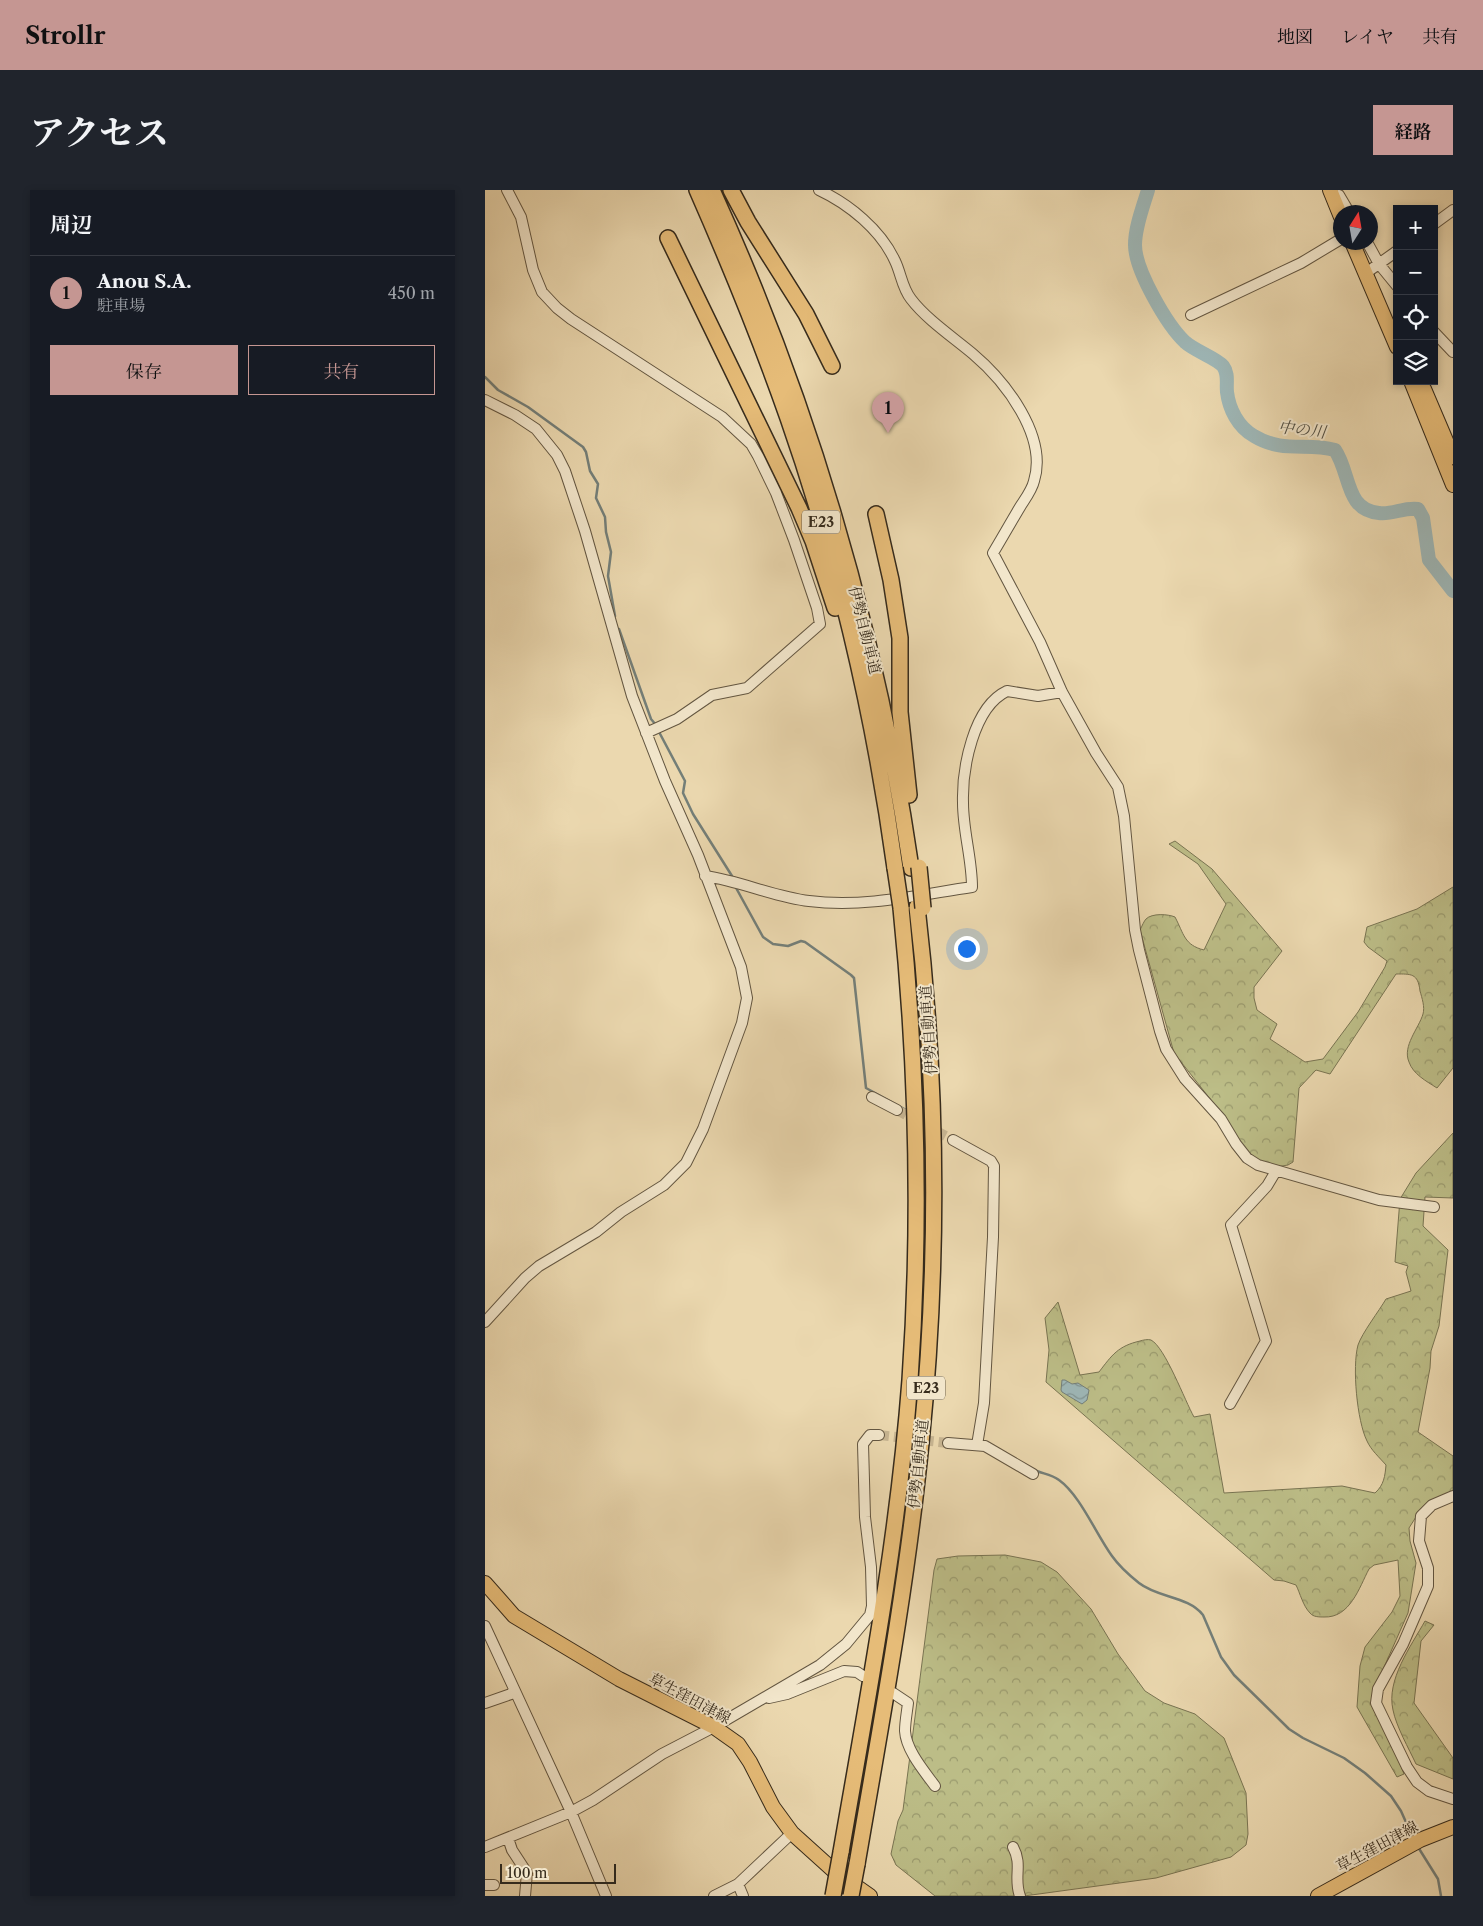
<!DOCTYPE html>
<html lang="ja">
<meta charset="utf-8">
<style>
body{margin:0;font-family:"Libre Caslon Text","Noto Serif JP",serif;background:#20242c;color:#f1f3f6}
.controls{position:absolute;right:15px;top:15px;display:grid;overflow:hidden;border-radius:0px;box-shadow:0 2px 8px #0003}
.controls button{width:45px;height:45px;display:grid;place-items:center;padding:0;border:0;border-bottom:1px solid #363941;background:#171b24;color:#f1f3f6;font:25px sans-serif}
.compass{position:absolute;left:848px;top:15px;width:45px;height:45px;border-radius:50%;background:#171b24;box-shadow:0 2px 8px #0003;rotate:11deg}
.scale{position:absolute;left:15px;bottom:12px;width:116px;box-sizing:border-box;padding-left:5px;border:2px solid #362b1c;border-top:0;font-size:14px;line-height:18px;white-space:nowrap;color:#362b1c;-webkit-text-stroke:4px #f2e6cb;paint-order:stroke}
.you{position:absolute;left:481px;top:758px;width:18px;height:18px;margin:-12px;border:4px solid #fff;border-radius:50%;background:#1a73e8;box-shadow:0 0 0 8px #1a73e833}
.badge{display:grid;place-items:center;width:32px;height:32px;border-radius:50%;background:#c59692;color:#111;font-size:16px;font-weight:700}
.pin{position:absolute;translate:-50% -41px;filter:drop-shadow(0 1px 2px #0008)}
.pin::after{content:'';position:absolute;top:26px;width:18px;height:15px;background:inherit;clip-path:polygon(0 0,100% 0,50% 100%)}
.list{margin:0;padding:0;list-style:none}
h2{display:flex;justify-content:space-between;align-items:center;height:65px;margin:0;padding:0 20px;font-size:21px}
h2 small{font-size:16px;font-weight:400;color:#9ea1a6}
.list li{display:grid;grid-template-columns:32px 1fr auto;gap:15px;align-items:center;box-sizing:border-box;height:75px;padding:0 20px;border-top:1px solid #363941}
.list b{display:block;font-size:19px;white-space:nowrap}
.list p{margin:0;font-size:16px;white-space:nowrap;color:#9ea1a6}
.list em{font-size:16px;font-style:normal;color:#9ea1a6}
.actions{display:flex;gap:10px;padding:15px 20px}
.actions a{flex:1;padding:11px 0;border:1px solid #c59692;border-radius:0px;text-align:center;font-size:18px;color:#c59692}
.actions .main{background:#c59692;color:#111}
.icon{flex:none;width:28px;height:28px;fill:none;stroke:currentColor;stroke-width:2;stroke-linecap:round;stroke-linejoin:round}
.map{position:relative;flex:none;width:968px;height:1706px;overflow:hidden;border-radius:0px}
header{display:flex;align-items:center;gap:30px;box-sizing:border-box;height:70px;padding:0 25px;background:#c59692;color:#111}
header strong{font-size:24px}
nav{display:flex;gap:28px;margin-inline-start:auto;font-size:18px}
.intro{display:flex;align-items:center;justify-content:space-between;box-sizing:border-box;height:120px;padding:0 30px}
h1{margin:0;font-size:35px}
.button{padding:12px 22px;border-radius:0px;background:#c59692;color:#111;font-size:18px;font-weight:700}
main{display:flex;gap:30px;padding:0 30px}
aside{flex:1;background:#171b24;border-radius:0px;box-shadow:0 2px 8px #0003}
.map>svg:first-child{display:block}
.forest{fill:url(#forest-crowns);stroke:#797452}
.water{fill:url(#water-waves);stroke:#747f79}
.lines{fill:none;stroke-linecap:round;stroke-linejoin:round}
.stream{stroke:#747f79;stroke-width:2.5}
.river{stroke:#9eb7b7;stroke-width:14}
.minor-tunnel{stroke:#c7b592;stroke-width:10;stroke-dasharray:10 5;stroke-linecap:butt}
.minor-casing{stroke:#635641;stroke-width:12}
.major-casing{stroke:#362b1c;stroke-width:16}
.highway-casing{stroke:#362b1c;stroke-width:18}
.minor{stroke:#f2e6cb;stroke-width:10}
.major{stroke:#e6bc78;stroke-width:14}
.highway{stroke:#e6bc78;stroke-width:15}
.highway-bridge-casing{stroke:#362b1c;stroke-width:18;stroke-linecap:butt}
.highway-bridge{stroke:#e6bc78;stroke-width:15}
.labels{text-anchor:middle;dominant-baseline:central;stroke-width:4;stroke-linejoin:round;paint-order:stroke}
.shield{fill:#f2e6cb;stroke:#6e6350;stroke-width:1}
.shield-label{font-size:14px;font-weight:bold;fill:#362b1c}
.street-label{font-size:15px;fill:#362b1c;stroke:#f2e6cb}
.water-label{font-size:16px;font-style:italic;fill:#504e43;stroke:#f2e6cb}
</style>
<header>
<strong>Strollr</strong>
<nav><a>地図</a><a>レイヤ</a><a>共有</a></nav>
</header>
<div class="intro"><h1>アクセス</h1><a class="button">経路</a></div>
<main>
<aside>
<h2>周辺<small></small></h2>
<ul class="list">
<li><span class="badge">1</span><div><b>Anou S.A.</b><p>駐車場</p></div><em>450 m</em></li>
</ul>
<div class="actions"><a class="main">保存</a><a>共有</a></div>
</aside>
<div class="map">
<svg width="968" height="1706" viewBox="0 0 968 1706">
<defs>
<pattern id="forest-crowns" width="20" height="18" patternUnits="userSpaceOnUse" patternTransform="scale(1.25)"><rect width="20" height="18" fill="#bcbd87"/><path d="M2 6a3 3 0 1 1 6 0M12 15a3 3 0 1 1 6 0" fill="none" stroke="#9a9a6e"/></pattern>
<pattern id="water-waves" width="16" height="10" patternUnits="userSpaceOnUse" patternTransform="scale(1.25)"><rect width="16" height="10" fill="#9eb7b7"/><path d="M0 5q4-4 8 0t8 0" fill="none" stroke="#829594"/></pattern>
</defs>
<rect width="100%" height="100%" fill="#ebd8af"/>
<filter id="stains"><feTurbulence type="fractalNoise" baseFrequency=".004" numOctaves="4"/><feColorMatrix values="0 0 0 0 .2 0 0 0 0 .09 0 0 0 0 .02 0 0 0 .5 -.17"/></filter>
<radialGradient id="worn" r=".72"><stop offset=".6" stop-color="#630" stop-opacity="0"/><stop offset="1" stop-color="#630" stop-opacity=".3"/></radialGradient>
<!-- forest -->
<path class="forest" d="M690,651L727,679L797,761L769,797V808L772,820L792,834L785,849L820,872L838,869L873,822L900,777L902,771L883,757L879,752L882,737L932,719L968,697V878L952,898C941,891 928,884 924,872C917,856 934,838 938,824C940,817 937,808 935,801C933,783 926,784 911,784L845,884L831,880L814,898L808,972L803,975L791,977L773,971L755,954L737,924L689,863L655,740C657,736 659,731 661,729C667,723 683,724 690,727C699,744 699,755 719,760L741,714L713,674L684,654Z
M968,943V1008L940,1007L938,1036L963,1060L954,1136L946,1161L945,1178L933,1242L968,1266V1302L936,1319L924,1338L925,1351L931,1373L923,1423L888,1502L919,1584L912,1587L872,1517L875,1476L880,1457L907,1422L915,1406L913,1370L889,1375L884,1379C874,1398 865,1428 839,1427C834,1427 828,1427 825,1423C818,1416 815,1403 811,1395L799,1391L789,1390L561,1192L564,1160L560,1128L573,1112L595,1185L614,1182C627,1165 633,1156 655,1151C658,1150 663,1149 666,1150C680,1157 700,1211 709,1227L725,1224L739,1303L857,1296L890,1303C899,1295 900,1286 901,1275C894,1267 886,1260 882,1251C872,1231 867,1177 873,1155C877,1143 894,1121 901,1109L926,1101L921,1082L923,1076L910,1072L915,1009L931,983Z
M520,1365L556,1372L572,1382L606,1419L633,1464L660,1501L679,1513L710,1524L739,1548L761,1603L763,1644L761,1655L746,1667L671,1688L539,1706H450L411,1675L406,1664L413,1631L418,1620L449,1380L452,1369L473,1366Z
M940,1431L949,1435L936,1451L929,1513L968,1568V1589L931,1574C924,1559 911,1536 908,1520C901,1490 926,1456 940,1431Z"/>
<!-- water -->
<path class="water" d="M577,1190H580L587,1194L593,1193L604,1200L602,1210L597,1214L577,1202L576,1200Z"/>
<g class="lines">
<!-- stream -->
<path class="stream" d="M0,187L13,200L43,217L98,257L101,262L105,281L113,294L111,308L120,327L121,342L126,362L123,386L130,426
M134,439L166,529L171,535
M173,540L200,591L198,603L208,624L247,686
M250,696L278,747L288,754L303,756L316,751L320,752L366,785L369,788L381,898L423,921
M549,1280C558,1284 566,1284 574,1290C595,1305 611,1344 627,1366C634,1376 644,1385 654,1393C673,1408 703,1406 718,1425L736,1467L749,1485L804,1539L818,1548L859,1568L880,1583L906,1606L916,1621L928,1648
M933,1657L953,1689L956,1706"/>
<!-- river -->
<path class="river" d="M663,0C658,17 650,37 650,55C650,80 682,135 700,152C710,161 731,168 738,176C744,184 741,193 742,202C744,219 753,237 769,246C799,264 821,252 850,260C866,284 860,320 894,323C907,325 919,317 933,319L938,328L944,370L968,401"/>
<!-- minor-tunnel -->
<path class="minor-tunnel" d="M412,920L468,950
M394,1245L463,1253"/>
<!-- minor casing -->
<g class="minor-casing">
<path id="minor" d="M22,0L36,27L48,80L57,102L72,118L86,129L237,227L266,254L273,266L291,303L309,350L332,418L335,434L262,498L227,505L192,529L161,543
M334,0C364,14 396,40 410,71C416,83 417,98 426,109C441,129 469,148 488,164C520,191 563,246 549,291C547,300 540,309 535,317C526,332 517,348 508,363L555,452L577,502L611,563L633,597L639,626L650,740L654,760L675,841L681,859L700,889L736,929L751,954L762,968L773,975L894,1010L949,1017
M854,5L864,22
M949,34L968,20
M882,52L894,74L912,96
M881,83L912,61
M706,125L816,73L856,49
M949,142L968,162
M0,210L30,225L51,239L72,265L80,281L100,341L147,506L180,591L213,665L256,777L262,808L257,833L218,939L201,973L179,995L136,1022L111,1042L54,1076L40,1088L0,1132
M220,686C256,691 289,707 324,711C379,718 433,705 487,697C487,669 478,641 478,613C477,579 488,517 522,501L553,506L577,502
M387,907L412,920
M468,950L506,971L509,976L508,1047L499,1213L492,1255
M745,1214L781,1151L746,1035L782,996L791,981
M463,1253L500,1256L548,1284
M968,1306L947,1315L936,1326L934,1351L943,1378V1396L918,1454L893,1499L891,1513L922,1577L932,1592L944,1601L968,1609
M0,1436L86,1622L121,1706
M408,1503L423,1513C422,1522 420,1532 420,1541C421,1560 439,1581 450,1596
M284,1508L302,1504L359,1481L372,1482L378,1486
M0,1513L26,1504L29,1500
M23,1648L27,1660L42,1683L40,1706
M0,1657L86,1622L108,1610L177,1564L229,1537L335,1475L361,1454L385,1425L387,1416L386,1377L380,1327L378,1254L385,1245H394
M528,1657C538,1675 528,1688 535,1706
M253,1694L258,1706
M0,1695H9
M229,1706L253,1694L307,1643"/>
</g>
<!-- major casing -->
<g class="major-casing">
<path id="major" d="M845,0L856,27
M867,52L912,157
M926,191L968,295
M939,199L968,267
M0,1393L29,1426L134,1489L229,1537L253,1554L265,1572L288,1617L307,1643L348,1680L385,1706
M833,1706L935,1650L968,1637"/>
</g>
<!-- highway casing -->
<g class="highway-casing">
<path id="highway" d="M212,0C245,75 276,151 303,228C354,374 389,525 410,678
M227,0C325,215 392,444 426,678
M246,0L263,32L321,124L347,176
M183,48L314,318L328,351L350,418
M391,324L406,390L415,448V522L424,605
M356,1662C383,1506 413,1349 425,1190C436,1032 432,875 416,718
M372,1674C396,1534 422,1394 436,1253C454,1075 453,895 432,717"/>
</g>
<!-- minor -->
<use href="#minor" class="minor"/>
<!-- major -->
<use href="#major" class="major"/>
<!-- highway -->
<use href="#highway" class="highway"/>
<!-- highway-bridge casing -->
<g class="highway-bridge-casing">
<path id="highway-bridge" d="M434,677L438,718
M410,678L416,718
M348,1706L356,1662
M366,1706L372,1674"/>
</g>
<!-- highway-bridge -->
<use href="#highway-bridge" class="highway-bridge"/>
</g>
<g class="labels">
<!-- shield labels -->
<g class="shield">
<rect x="317" y="320.5" width="38" height="23" rx="4"/>
<rect x="422" y="1186.5" width="38" height="23" rx="4"/>
</g>
<g class="shield-label">
<text x="336" y="332">E23</text>
<text x="441" y="1198">E23</text>
</g>
<!-- street labels -->
<g class="street-label">
<text transform="translate(380 440) rotate(76)">伊勢自動車道</text>
<text transform="translate(443 840) rotate(-94)">伊勢自動車道</text>
<text transform="translate(433 1274) rotate(-84)">伊勢自動車道</text>
<text transform="translate(205 1508) rotate(28)">草生窪田津線</text>
<text transform="translate(892 1656) rotate(-28)">草生窪田津線</text>
</g>
<!-- water labels -->
<g class="water-label">
<text transform="translate(817 239) rotate(7)">中の川</text>
</g>
</g>
<rect width="100%" height="100%" filter="url(#stains)"/>
<rect width="100%" height="100%" fill="url(#worn)"/>
</svg>
<div class="controls">
<button>+</button>
<button>−</button>
<button><svg class="icon" aria-label="locate" viewBox="0 0 24 24"><circle cx="12" cy="12" r="6"/><path d="M12 2v4M12 18v4M2 12h4M18 12h4"/></svg></button>
<button><svg class="icon" aria-label="layers" viewBox="0 0 24 24"><path d="M12 4l9 5-9 5-9-5zM3 14l9 5 9-5"/></svg></button>
</div>
<svg class="compass" viewBox="-18 -18 36 36"><path d="M0-13l5 13h-10z" fill="#e53935"/><path d="M0 13l5-13h-10z" fill="#9ea1a6"/></svg>
<div class="scale">100 m</div>
<div class="you"></div>
<div class="pin badge" style="left:403px;top:243px">1</div>
</div>
</main>
